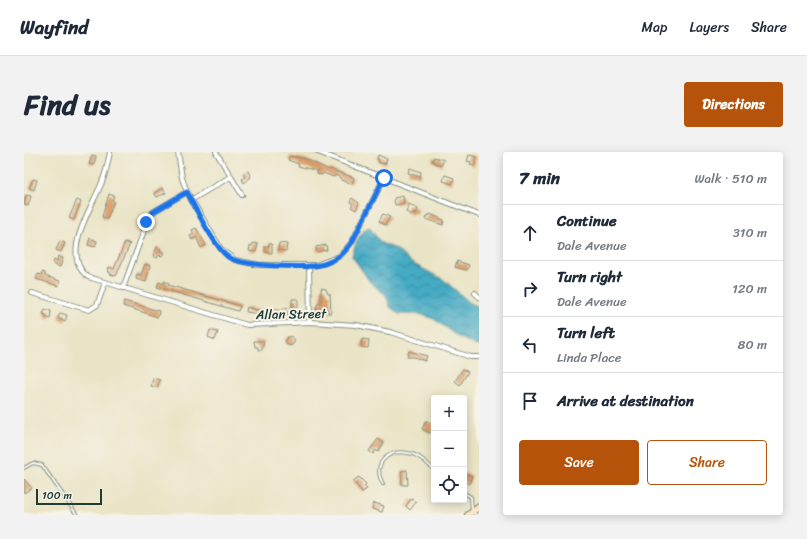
<!DOCTYPE html>
<meta charset="utf-8">
<style>
body{margin:0;font-family:Sriracha,sans-serif;background:#f2f2f3;color:#1f2937}
.controls{position:absolute;right:12px;bottom:12px;display:grid;overflow:hidden;border-radius:4px;box-shadow:0 2px 10px #0003}
.controls button{width:36px;height:36px;display:grid;place-items:center;padding:0;border:0;border-bottom:1px solid #e0e1e3;background:#fff;color:#1f2937;font:20px sans-serif}
.scale{position:absolute;left:12px;bottom:10px;width:66px;box-sizing:border-box;padding-left:4px;border:2px solid #1f3d34;border-top:0;font-size:11px;line-height:14px;white-space:nowrap;color:#1f3d34;-webkit-text-stroke:3px #f7f3e8;paint-order:stroke}
.stop{position:absolute;width:12px;height:12px;margin:-9px;border:3px solid #1a73e8;border-radius:50%;background:#fff}
.stop.end{background:#1a73e8;border-color:#fff;box-shadow:0 1px 4px #0008}
.list{margin:0;padding:0;list-style:none}
h2{display:flex;justify-content:space-between;align-items:center;height:52px;margin:0;padding:0 16px;font-size:17px}
h2 small{font-size:13px;font-weight:400;color:#747a83}
.list li{display:grid;grid-template-columns:26px 1fr auto;gap:12px;align-items:center;box-sizing:border-box;height:56px;padding:0 16px;border-top:1px solid #e0e1e3}
.list b{display:block;font-size:15px;white-space:nowrap}
.list p{margin:0;font-size:13px;white-space:nowrap;color:#747a83}
.list em{font-size:13px;font-style:normal;color:#747a83}
.actions{display:flex;gap:8px;padding:12px 16px}
.actions a{flex:1;padding:9px 0;border:1px solid #b45309;border-radius:4px;text-align:center;font-size:14px;color:#b45309}
.actions .main{background:#b45309;color:#fff}
.icon{flex:none;width:22px;height:22px;fill:none;stroke:currentColor;stroke-width:2;stroke-linecap:round;stroke-linejoin:round}
.map{position:relative;flex:none;width:455px;height:363px;overflow:hidden;border-radius:4px}
header{display:flex;align-items:center;gap:24px;box-sizing:border-box;height:56px;padding:0 20px;background:#fff;border-bottom:1px solid #e0e1e3}
header strong{font-size:19px}
nav{display:flex;gap:22px;margin-inline-start:auto;font-size:14px}
.intro{display:flex;align-items:center;justify-content:space-between;box-sizing:border-box;height:96px;padding:0 24px}
h1{margin:0;font-size:28px}
.button{padding:10px 18px;border-radius:4px;background:#b45309;color:#fff;font-size:14px;font-weight:700}
main{display:flex;gap:24px;padding:0 24px}
aside{flex:1;background:#fff;border-radius:4px;box-shadow:0 2px 10px #0003}
.map>svg:first-child{display:block}
.water{fill:url(#water-waves);stroke:#32747c}
.building{fill:#dc9b66}
.lines{fill:none;stroke-linecap:round;stroke-linejoin:round}
.lane-casing{stroke:#84907d;stroke-width:4}
.street-casing{stroke:#84907d;stroke-width:6}
.secondary-casing{stroke:#84907d;stroke-width:8}
.lane{stroke:#fff;stroke-width:2}
.street{stroke:#fff;stroke-width:4}
.secondary{stroke:#fbe6c4;stroke-width:5.5}
.route{stroke:#1a73e8;stroke-width:5}
.labels{text-anchor:middle;dominant-baseline:central;stroke-width:4;stroke-linejoin:round;paint-order:stroke}
.street-label{font-size:13px;fill:#1f3d34;stroke:#f7f3e8}
</style>
<header>
<strong>Wayfind</strong>
<nav><a>Map</a><a>Layers</a><a>Share</a></nav>
</header>
<div class="intro"><h1>Find us</h1><a class="button">Directions</a></div>
<main>
<div class="map">
<svg width="455" height="363" viewBox="0 0 455 363">
<defs>
<pattern id="water-waves" width="16" height="10" patternUnits="userSpaceOnUse"><rect width="16" height="10" fill="#45aac4"/><path d="M0 5q4-4 8 0t8 0" fill="none" stroke="#398ca0"/></pattern>
</defs>
<rect width="100%" height="100%" fill="#f7f3e8"/>
<filter id="ink" filterUnits="userSpaceOnUse"><feTurbulence type="fractalNoise" baseFrequency=".025" numOctaves="2"/><feDisplacementMap in="SourceGraphic" scale="8" xChannelSelector="R" yChannelSelector="G"/><feConvolveMatrix kernelMatrix="1 2 1 2 8 2 1 2 1" color-interpolation-filters="sRGB"/></filter>
<filter id="wash" filterUnits="userSpaceOnUse"><feTurbulence type="fractalNoise" baseFrequency=".012" numOctaves="4" result="noise"/><feDisplacementMap in="SourceGraphic" scale="16" xChannelSelector="R" yChannelSelector="G"/><feGaussianBlur stdDeviation="0.9" result="paint"/><feColorMatrix in="noise" values="0 0 0 0 0 0 0 0 0 0 0 0 0 0 0 0 0 1.4 0 .05"/><feComposite in="paint" operator="in"/></filter>
<g filter="url(#wash)">
<rect width="100%" height="100%" fill="#eae4c6"/>
<!-- water -->
<path class="water" d="M345,75L357,91L372,97L386,110L420,128L445,150L455,155V195L434,185L410,167L396,162H375L366,155L362,143L346,130L328,104C331,94 335,79 345,75Z"/>
<g id="blocks">
<!-- building -->
<path class="building" d="M68,3L72,4L70,13L65,12Z
M354,3L363,7L361,12L354,10L355,8L353,7Z
M445,3L453,5L450,14L446,13L447,10L443,9Z
M266,4L282,7L305,18L306,17L328,25L330,26L328,32L317,28V26L311,23L310,25L299,21L298,23L293,22L294,19L274,14L275,12L264,8Z
M410,5L420,8L417,14L408,9Z
M386,16L397,20L396,25L384,21Z
M224,19L227,25L220,31L218,27L221,25L219,22Z
M421,23L430,26L428,32L419,29Z
M9,27L13,28L10,38L5,36Z
M138,36L142,41L133,45L130,41Z
M85,42L90,44L88,48L90,49L83,67L78,65Z
M2,43L7,44L4,54L0,52Z
M379,44L380,51L371,53L370,46Z
M328,46L335,51L332,58L327,55L329,52L326,50Z
M53,48L57,50L50,68L45,66Z
M385,52L394,57L392,62L389,61L388,63L382,60Z
M359,62L366,65L361,73L355,69Z
M406,62L420,68L419,73L401,67L403,63L405,64Z
M172,76L182,93L177,96L172,85L168,88L166,84L170,82L168,78Z
M66,86L73,89L71,95L64,93Z
M36,89L41,91L37,100L32,98Z
M101,90L106,92L92,124L86,122V120H84L85,115L90,117Z
M229,91L234,92L232,100L225,99L226,94H228Z
M245,91L248,92V101L241,100V94H245Z
M255,91L263,92L262,99L254,98Z
M302,93L303,98L293,100L292,95Z
M133,95L137,97L136,99L140,101L138,104L135,103L133,106L129,104Z
M34,104L39,106L36,115L29,112L30,108L33,109Z
M433,109L445,113L443,118L431,115Z
M121,112L126,114L122,130L112,127L113,122L117,123Z
M18,120L21,121V124L36,129L35,134L12,127L14,122L17,123Z
M140,129L145,131L144,133L216,154L214,159L133,135L135,130L140,132Z
M297,136L302,137L304,142H306L307,161H304V157H292L294,151H297Z
M268,147H274V155H268Z
M100,149L135,159L134,165L99,154Z
M223,155L232,158L270,156V162H237L222,160Z
M21,157L27,159L26,167L21,165L22,163L19,162Z
M36,161L43,163L41,170L34,166Z
M186,178L194,180L191,188L184,185Z
M261.5 189a4.5 4.5 0 1 1 9 0a4.5 4.5 0 1 1-9 0Z
M338,187L345,188L344,196L337,195Z
M230,189H240L238,198H234V195H231Z
M385,199L403,204L401,209L390,205H383Z
M439,217L444,220L436,233L431,229Z
M129,226L136,228L133,236L127,234Z
M402,269L410,273L406,281L398,277Z
M354,287L360,291L354,300L352,298L349,302L345,299Z
M383,318L384,333H378L377,319Z
M440,321L448,324L445,332L440,330Z
M335,325L342,332L340,334L343,337L338,340L329,329Z
M0,327L8,336L0,341Z
M387,347L392,350L386,358L382,354Z
M350,351L360,354L358,360L348,357Z"/>
</g>
</g>
<g filter="url(#ink)">
<use href="#blocks" fill-opacity="0" stroke="#84907d" stroke-width="1"/>
<g class="lines">
<!-- lane casing -->
<g class="lane-casing">
<path id="lane" d="M0,316L9,311L18,313L53,363
M359,332C348,312 363,297 384,301C394,302 403,311 410,318
M440,341L447,345L448,359L452,363"/>
</g>
<!-- street casing -->
<g class="street-casing">
<path id="street" d="M86,0C84,10 82,21 78,30C68,56 35,103 64,125L223,173L286,170L332,173L366,180L447,205H455
M154,0L158,26L163,40L197,97L211,108L235,113H292L316,104L328,90L360,26
M192,0L218,43
M294,0L455,63
M167,48L206,25
M285,114L286,170
M99,136L125,65L129,60L163,40
M8,141L65,158L73,153L81,131
M451,141L455,145"/>
</g>
<!-- secondary casing -->
<g class="secondary-casing">
<path id="secondary" d="M444,363L455,355"/>
</g>
<!-- lane -->
<use href="#lane" class="lane"/>
<!-- street -->
<use href="#street" class="street"/>
<!-- secondary -->
<use href="#secondary" class="secondary"/>
</g>
</g>
<g class="lines" filter="url(#ink)">
<!-- route -->
<path class="route" d="M122,70L129,60L163,40C171,56 191,95 204,105C216,114 284,117 300,112C313,108 320,101 328,90L360,26"/>
</g>
<g class="labels">
<!-- street labels -->
<g class="street-label">
<text transform="translate(267 162) rotate(-1)">Allan Street</text>
</g>
</g>
</svg>
<div class="controls">
<button>+</button>
<button>−</button>
<button><svg class="icon" aria-label="locate" viewBox="0 0 24 24"><circle cx="12" cy="12" r="6"/><path d="M12 2v4M12 18v4M2 12h4M18 12h4"/></svg></button>
</div>
<div class="scale">100 m</div>
<div class="stop" style="left:360px;top:26px"></div>
<div class="stop end" style="left:122px;top:70px"></div>
</div>
<aside>
<h2>7 min<small>Walk · 510 m</small></h2>
<ul class="list">
<li><svg class="icon" aria-label="ahead" viewBox="0 0 24 24"><path d="M12 20V5M6 11l6-6 6 6"/></svg><div><b>Continue</b><p>Dale Avenue</p></div><em>310 m</em></li>
<li><svg class="icon" aria-label="right" viewBox="0 0 24 24"><path d="M7 20v-9h11M14 6l5 5-5 5"/></svg><div><b>Turn right</b><p>Dale Avenue</p></div><em>120 m</em></li>
<li><svg class="icon" aria-label="left" viewBox="0 0 24 24"><path d="M17 20v-9H6M10 6l-5 5 5 5"/></svg><div><b>Turn left</b><p>Linda Place</p></div><em>80 m</em></li>
<li><svg class="icon" aria-label="arrive" viewBox="0 0 24 24"><path d="M6 21V4h12l-3 4 3 4H6"/></svg><div><b>Arrive at destination</b></div></li>
</ul>
<div class="actions"><a class="main">Save</a><a>Share</a></div>
</aside>
</main>
